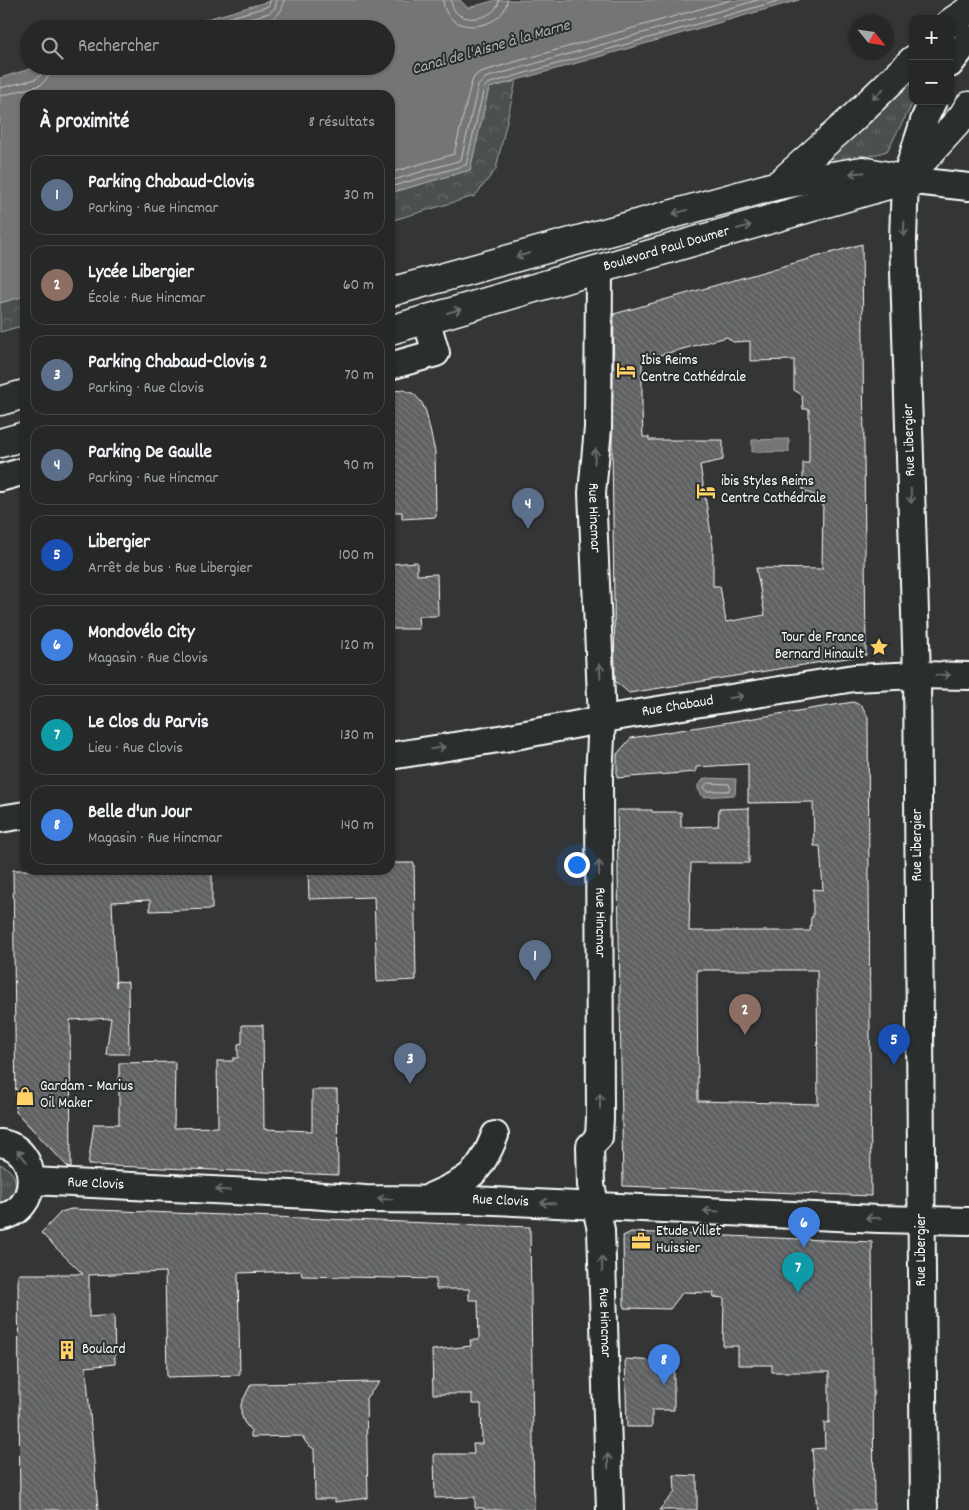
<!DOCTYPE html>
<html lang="fr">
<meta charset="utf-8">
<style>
body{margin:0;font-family:Dekko,sans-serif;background:#2e3030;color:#f1f3f6}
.controls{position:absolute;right:15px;top:15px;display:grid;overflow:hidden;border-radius:10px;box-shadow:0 1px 4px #0004}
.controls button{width:45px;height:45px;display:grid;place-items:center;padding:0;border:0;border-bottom:1px solid #424445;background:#262828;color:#f1f3f6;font:25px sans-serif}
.compass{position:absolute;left:849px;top:15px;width:45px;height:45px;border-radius:50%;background:#262828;box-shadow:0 1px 4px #0004;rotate:120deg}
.you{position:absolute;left:576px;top:864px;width:18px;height:18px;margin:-12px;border:4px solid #fff;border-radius:50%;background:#1a73e8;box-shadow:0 0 0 8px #1a73e833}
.badge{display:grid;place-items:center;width:32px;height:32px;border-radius:50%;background:#8bbbb9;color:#fff;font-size:16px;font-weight:700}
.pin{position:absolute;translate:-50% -41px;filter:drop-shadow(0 1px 2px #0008)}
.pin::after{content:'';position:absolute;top:26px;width:18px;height:15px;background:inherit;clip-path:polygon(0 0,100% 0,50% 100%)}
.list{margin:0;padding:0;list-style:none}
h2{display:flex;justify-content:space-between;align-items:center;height:65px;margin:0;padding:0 20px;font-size:21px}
h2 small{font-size:16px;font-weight:400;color:#a4a6a8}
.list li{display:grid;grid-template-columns:32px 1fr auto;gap:15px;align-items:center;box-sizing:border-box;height:80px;margin:0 10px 10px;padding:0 10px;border:1px solid #424445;border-radius:15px}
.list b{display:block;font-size:19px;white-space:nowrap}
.list p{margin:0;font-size:16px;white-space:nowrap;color:#a4a6a8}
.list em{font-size:16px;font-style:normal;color:#a4a6a8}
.icon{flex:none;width:28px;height:28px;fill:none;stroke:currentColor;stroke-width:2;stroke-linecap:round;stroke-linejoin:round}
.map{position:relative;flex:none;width:969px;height:1510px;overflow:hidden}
.search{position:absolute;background:#262828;box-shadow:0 1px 4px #0004;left:20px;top:20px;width:375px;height:55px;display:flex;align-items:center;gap:12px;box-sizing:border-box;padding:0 18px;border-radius:28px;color:#a4a6a8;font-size:19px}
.panel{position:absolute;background:#262828;box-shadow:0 1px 4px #0004;left:20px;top:90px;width:375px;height:785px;border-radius:15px}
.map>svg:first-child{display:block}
.grass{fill:url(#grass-tufts);stroke:#a6a7a8}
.park{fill:url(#park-crowns);stroke:#a6a7a8}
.water{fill:#737576;stroke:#abacad}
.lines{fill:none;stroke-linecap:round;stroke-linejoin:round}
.shore{stroke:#c7c8c8;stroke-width:1}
.building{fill:url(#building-back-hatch);stroke:#fff;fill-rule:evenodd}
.minor-casing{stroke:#fff;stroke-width:30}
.major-casing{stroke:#fff;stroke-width:31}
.minor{stroke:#2a2d2e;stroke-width:26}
.major{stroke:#2a2d2e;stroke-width:28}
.oneway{stroke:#6a6c6d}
.labels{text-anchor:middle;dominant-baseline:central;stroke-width:4;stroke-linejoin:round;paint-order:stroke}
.street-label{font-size:15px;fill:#fff;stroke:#2a2d2e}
.poi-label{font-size:15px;fill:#fff;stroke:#2a2d2e;text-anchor:start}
.water-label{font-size:16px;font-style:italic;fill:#b2b3b4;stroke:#2a2d2e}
</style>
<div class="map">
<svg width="969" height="1510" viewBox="0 0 969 1510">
<defs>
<pattern id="grass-tufts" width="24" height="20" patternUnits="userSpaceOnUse" patternTransform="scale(1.25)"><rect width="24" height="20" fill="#4c4f50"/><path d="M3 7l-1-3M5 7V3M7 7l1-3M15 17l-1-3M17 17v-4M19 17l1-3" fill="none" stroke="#67696a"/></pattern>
<pattern id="park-crowns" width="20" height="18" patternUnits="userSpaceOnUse" patternTransform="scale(1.25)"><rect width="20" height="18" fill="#4c4f50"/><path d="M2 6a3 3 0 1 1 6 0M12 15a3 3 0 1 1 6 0" fill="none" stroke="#67696a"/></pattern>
<pattern id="building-back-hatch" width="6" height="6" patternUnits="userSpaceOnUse" patternTransform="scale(1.25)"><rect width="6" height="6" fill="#5f6162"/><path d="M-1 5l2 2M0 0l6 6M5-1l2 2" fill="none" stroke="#77797a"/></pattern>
</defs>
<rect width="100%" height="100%" fill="#333536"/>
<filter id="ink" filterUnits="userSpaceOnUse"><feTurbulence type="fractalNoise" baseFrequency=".02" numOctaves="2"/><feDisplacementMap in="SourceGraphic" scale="10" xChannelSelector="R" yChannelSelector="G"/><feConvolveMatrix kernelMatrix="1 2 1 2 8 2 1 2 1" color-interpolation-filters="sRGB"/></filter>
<g filter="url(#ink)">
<!-- grass -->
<path class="grass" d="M913,69V101H914L887,151L838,166L829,153Z
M0,1164C22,1174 19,1195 0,1205Z"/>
<!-- park -->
<path class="park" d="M516,81L496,169L475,196L390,221V193L470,170L489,88Z
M25,296V325L0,332V303Z"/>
<!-- water -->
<path class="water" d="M273,0H460L468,8L496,0H799L489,88L470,170L390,193V95H25V296L0,303V78L40,66H386V29H172Z
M789,439V452H752V440Z
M705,778L736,779L735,795L703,797L698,789V785Z"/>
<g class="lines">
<!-- shore -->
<path class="shore" d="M443,0C445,39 506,30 507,0
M451,0C452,28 498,21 499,0
M190,29L266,7L269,5L270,0
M213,29L269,13L275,8L277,0
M241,29C258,24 283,22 284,0
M0,88L36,79L42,74L44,66
M0,96L41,85L49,76L51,66
M390,173L454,154L471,84L474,77L480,72L731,0
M390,181L461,160L478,86L485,78L758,0
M390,187L466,165L484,88L487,84L781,0
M708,783L729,784L731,789L728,791H706L704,787Z"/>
</g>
<!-- building -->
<path class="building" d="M862,244L866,655L629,693L615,681L612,444L614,314ZM727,337L733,342L750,341V361L794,360V390L802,395L803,409H809V463H803V491L823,498L822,569L756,568L765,615L726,622L720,586H713V546L700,465L723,460V440H649V437H643L642,409V360Z
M404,390L414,394L422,403L426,412L435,452L436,517L402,519V512H390V391Z
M417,562V575L437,574L438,616H418L419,629H390V564Z
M853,702L862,706L868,717L871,1196L623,1186L617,810H652V812H681V827L718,826L719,809L749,808V863H691L689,931H810L811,917H813V889L823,890L820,846H814L813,802L748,803V764L696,767V772L617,778V754L631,738ZM697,970H817L818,1104L698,1101Z
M390,863H414L416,980L377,982L374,897L309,899L308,870H390Z
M13,870H212V909L150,911V900L112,902L116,987L117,981L128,982L129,1054H106L111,1018L70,1020L71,1168H69L16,1112Z
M242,1025H263L264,1129L312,1131V1090H337L338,1175L88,1165L94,1124H119V1063L175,1062L174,1128L218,1127L217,1061H233V1058H238V1044L242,1043Z
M71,1209L530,1227L534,1510H484V1508H475V1497L435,1498L434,1454H474L473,1444H482L481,1404H472V1394H433L432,1350L471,1346L470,1340H479L478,1300H469V1289H436V1279L302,1276L301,1271L238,1273L240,1375L167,1377L165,1272L89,1275V1317L114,1315L115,1364L86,1367L98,1510H20L18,1274H83L41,1233L61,1212Z
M631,1232L872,1242L874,1510H817L812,1449L825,1448L824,1422L829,1423V1372H772V1365H738V1346H723L724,1298L713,1297L714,1293L683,1292L670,1309L624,1308L623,1236Z
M625,1359L674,1362V1410H652V1427H627Z
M380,1382L366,1398L368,1498L335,1502V1499H315L314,1449L307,1444L302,1436L251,1437V1431L244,1422L241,1414V1404L251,1384Z
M674,1475L697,1476V1510H659L675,1492Z"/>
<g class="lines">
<!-- minor casing -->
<g class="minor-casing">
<g id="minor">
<path d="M950,64L969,39"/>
<path d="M905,180L969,187"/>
<path id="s1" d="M599,269L598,428L592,493L602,719L599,777L600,1118L599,1137L590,1146L591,1185L601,1230L610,1510"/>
<path d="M390,366L436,353L426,319"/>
<path d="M0,478L25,471"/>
<path id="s2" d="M390,756L505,738L621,716L854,678L917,675L969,676"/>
<path d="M0,819L25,815"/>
<path d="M0,1143C41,1148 41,1212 0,1217"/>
<path id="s3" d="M32,1181L310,1195L365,1199L472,1200L878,1219L969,1221"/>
<path d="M432,1196C469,1180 480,1174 495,1135"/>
<path d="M924,1510L917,675L903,240L905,180L925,118L933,101"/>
</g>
</g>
<!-- major casing -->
<g class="major-casing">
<g id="major">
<path d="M950,23L969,10"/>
<path d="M778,185L852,119L913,60"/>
<path d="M390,292L778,185L862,171L902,179"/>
<path id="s4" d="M390,330L905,180L962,117L969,106"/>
<path d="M0,401L25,394"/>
<path d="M0,443L25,436"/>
</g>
</g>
<!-- minor -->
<use href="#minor" class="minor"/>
<!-- major -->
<use href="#major" class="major"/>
</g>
<!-- one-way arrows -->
<defs><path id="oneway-shaft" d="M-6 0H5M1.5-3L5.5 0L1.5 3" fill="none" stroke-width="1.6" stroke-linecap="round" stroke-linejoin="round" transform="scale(1.25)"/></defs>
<g class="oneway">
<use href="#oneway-shaft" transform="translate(878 94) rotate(136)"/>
<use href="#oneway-shaft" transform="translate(857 173) rotate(175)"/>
<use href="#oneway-shaft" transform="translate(680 212) rotate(165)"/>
<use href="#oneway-shaft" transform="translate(744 227) rotate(-16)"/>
<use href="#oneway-shaft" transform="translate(904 229) rotate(92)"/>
<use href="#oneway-shaft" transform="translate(523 255) rotate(164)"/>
<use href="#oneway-shaft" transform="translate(454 311) rotate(-16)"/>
<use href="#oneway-shaft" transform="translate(595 456) rotate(-85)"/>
<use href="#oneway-shaft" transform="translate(911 496) rotate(88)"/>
<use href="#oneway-shaft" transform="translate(600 671) rotate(-93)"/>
<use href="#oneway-shaft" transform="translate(943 675)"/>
<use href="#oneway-shaft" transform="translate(736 697) rotate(-9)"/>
<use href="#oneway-shaft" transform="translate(438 748) rotate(-9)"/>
<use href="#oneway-shaft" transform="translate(599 868) rotate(-90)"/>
<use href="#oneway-shaft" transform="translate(600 1101) rotate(-90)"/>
<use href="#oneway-shaft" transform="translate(22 1156) rotate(-130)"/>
<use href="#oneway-shaft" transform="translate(223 1190) rotate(-177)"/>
<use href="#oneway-shaft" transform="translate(385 1199) rotate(-179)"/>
<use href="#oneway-shaft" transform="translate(548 1203) rotate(-177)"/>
<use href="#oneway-shaft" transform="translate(711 1211) rotate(-177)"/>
<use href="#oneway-shaft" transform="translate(873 1218) rotate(-178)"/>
<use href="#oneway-shaft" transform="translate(602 1264) rotate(-92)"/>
<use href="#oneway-shaft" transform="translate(608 1461) rotate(-92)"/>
</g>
</g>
<!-- icons -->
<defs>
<g id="hotel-bare" transform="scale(1.5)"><path d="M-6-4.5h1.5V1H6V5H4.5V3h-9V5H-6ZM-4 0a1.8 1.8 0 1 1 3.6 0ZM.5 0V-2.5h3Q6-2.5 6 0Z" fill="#ffd166" stroke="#2a2d2e" stroke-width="2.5" paint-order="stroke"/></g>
<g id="sight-bare" transform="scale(1.5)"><path d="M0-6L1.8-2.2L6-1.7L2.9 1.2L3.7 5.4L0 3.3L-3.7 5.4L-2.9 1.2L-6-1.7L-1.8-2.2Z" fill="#ffd166" stroke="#2a2d2e" stroke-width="2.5" paint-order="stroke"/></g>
<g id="shop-bare" transform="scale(1.5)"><path d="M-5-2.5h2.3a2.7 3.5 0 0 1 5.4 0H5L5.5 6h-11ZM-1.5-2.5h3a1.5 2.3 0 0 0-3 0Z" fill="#ffd166" stroke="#2a2d2e" stroke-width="2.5" paint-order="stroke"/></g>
<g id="office-bare" transform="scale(1.5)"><path d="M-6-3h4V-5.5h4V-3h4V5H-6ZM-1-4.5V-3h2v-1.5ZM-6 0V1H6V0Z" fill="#ffd166" stroke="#2a2d2e" stroke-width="2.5" paint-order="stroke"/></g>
<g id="building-bare" transform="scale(1.5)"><path d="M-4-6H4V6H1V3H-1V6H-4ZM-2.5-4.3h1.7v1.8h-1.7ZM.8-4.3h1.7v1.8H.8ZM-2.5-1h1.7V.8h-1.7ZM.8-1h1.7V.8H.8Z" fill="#ffd166" stroke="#2a2d2e" stroke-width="2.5" paint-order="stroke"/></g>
</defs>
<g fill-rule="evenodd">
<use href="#hotel-bare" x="626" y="370"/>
<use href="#hotel-bare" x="706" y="491"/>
<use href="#sight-bare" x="879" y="647"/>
<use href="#shop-bare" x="25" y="1096"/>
<use href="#office-bare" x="641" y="1241"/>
<use href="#building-bare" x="67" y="1350"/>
</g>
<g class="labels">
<!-- street labels -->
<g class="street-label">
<text stroke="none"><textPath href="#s4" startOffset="288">Boulevard Paul Doumer</textPath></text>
<text transform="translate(910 440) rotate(-92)">Rue Libergier</text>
<text stroke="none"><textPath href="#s1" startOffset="249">Rue Hincmar</textPath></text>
<text stroke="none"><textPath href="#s2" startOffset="292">Rue Chabaud</textPath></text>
<text transform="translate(918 845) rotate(-90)">Rue Libergier</text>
<text stroke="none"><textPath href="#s1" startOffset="654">Rue Hincmar</textPath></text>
<text stroke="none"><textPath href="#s3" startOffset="64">Rue Clovis</textPath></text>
<text stroke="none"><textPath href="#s3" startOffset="469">Rue Clovis</textPath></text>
<text transform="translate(922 1250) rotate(-90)">Rue Libergier</text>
<text stroke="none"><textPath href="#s1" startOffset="1059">Rue Hincmar</textPath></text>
</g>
<!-- poi labels -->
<g class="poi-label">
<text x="641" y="361">Ibis Reims<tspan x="641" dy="17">Centre Cathédrale</tspan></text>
<text x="721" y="482">ibis Styles Reims<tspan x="721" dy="17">Centre Cathédrale</tspan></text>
<text x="864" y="638" text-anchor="end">Tour de France<tspan x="864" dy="17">Bernard Hinault</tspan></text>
<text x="40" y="1087">Gardam - Marius<tspan x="40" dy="17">Oil Maker</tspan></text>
<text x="656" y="1232">Etude Villet<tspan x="656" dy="17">Huissier</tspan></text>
<text x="82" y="1350">Boulard</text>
</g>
<!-- water labels -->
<g class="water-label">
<text transform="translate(491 48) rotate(-16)">Canal de l'Aisne à la Marne</text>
</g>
</g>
</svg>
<div class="controls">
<button>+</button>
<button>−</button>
</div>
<svg class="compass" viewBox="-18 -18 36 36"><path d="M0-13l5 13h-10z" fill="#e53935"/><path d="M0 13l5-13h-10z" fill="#a4a6a8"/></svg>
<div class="you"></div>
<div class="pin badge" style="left:535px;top:981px;background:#5c6f8a">1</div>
<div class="pin badge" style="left:745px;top:1035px;background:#8d6e63">2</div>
<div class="pin badge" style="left:410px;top:1084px;background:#5c6f8a">3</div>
<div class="pin badge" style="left:528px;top:529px;background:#5c6f8a">4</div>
<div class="pin badge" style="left:894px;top:1065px;background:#1a4fb4">5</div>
<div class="pin badge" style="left:804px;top:1248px;background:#3f7fe0">6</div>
<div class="pin badge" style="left:798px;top:1293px;background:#0f9aa8">7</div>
<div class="pin badge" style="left:664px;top:1385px;background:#3f7fe0">8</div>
<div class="search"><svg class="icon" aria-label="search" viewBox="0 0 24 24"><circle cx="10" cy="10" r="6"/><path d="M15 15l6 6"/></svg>Rechercher</div>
<section class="panel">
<h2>À proximité<small>8 résultats</small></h2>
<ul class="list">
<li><span class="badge" style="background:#5c6f8a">1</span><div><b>Parking Chabaud-Clovis</b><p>Parking · Rue Hincmar</p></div><em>30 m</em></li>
<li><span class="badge" style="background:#8d6e63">2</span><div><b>Lycée Libergier</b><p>École · Rue Hincmar</p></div><em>60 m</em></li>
<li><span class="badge" style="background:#5c6f8a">3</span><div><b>Parking Chabaud-Clovis 2</b><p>Parking · Rue Clovis</p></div><em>70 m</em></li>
<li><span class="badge" style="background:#5c6f8a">4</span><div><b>Parking De Gaulle</b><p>Parking · Rue Hincmar</p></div><em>90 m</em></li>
<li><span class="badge" style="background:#1a4fb4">5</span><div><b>Libergier</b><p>Arrêt de bus · Rue Libergier</p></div><em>100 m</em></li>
<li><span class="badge" style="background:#3f7fe0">6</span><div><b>Mondovélo City</b><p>Magasin · Rue Clovis</p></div><em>120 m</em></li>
<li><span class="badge" style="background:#0f9aa8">7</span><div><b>Le Clos du Parvis</b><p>Lieu · Rue Clovis</p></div><em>130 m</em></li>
<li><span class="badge" style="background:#3f7fe0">8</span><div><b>Belle d'un Jour</b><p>Magasin · Rue Hincmar</p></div><em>140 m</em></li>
</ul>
</section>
</div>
